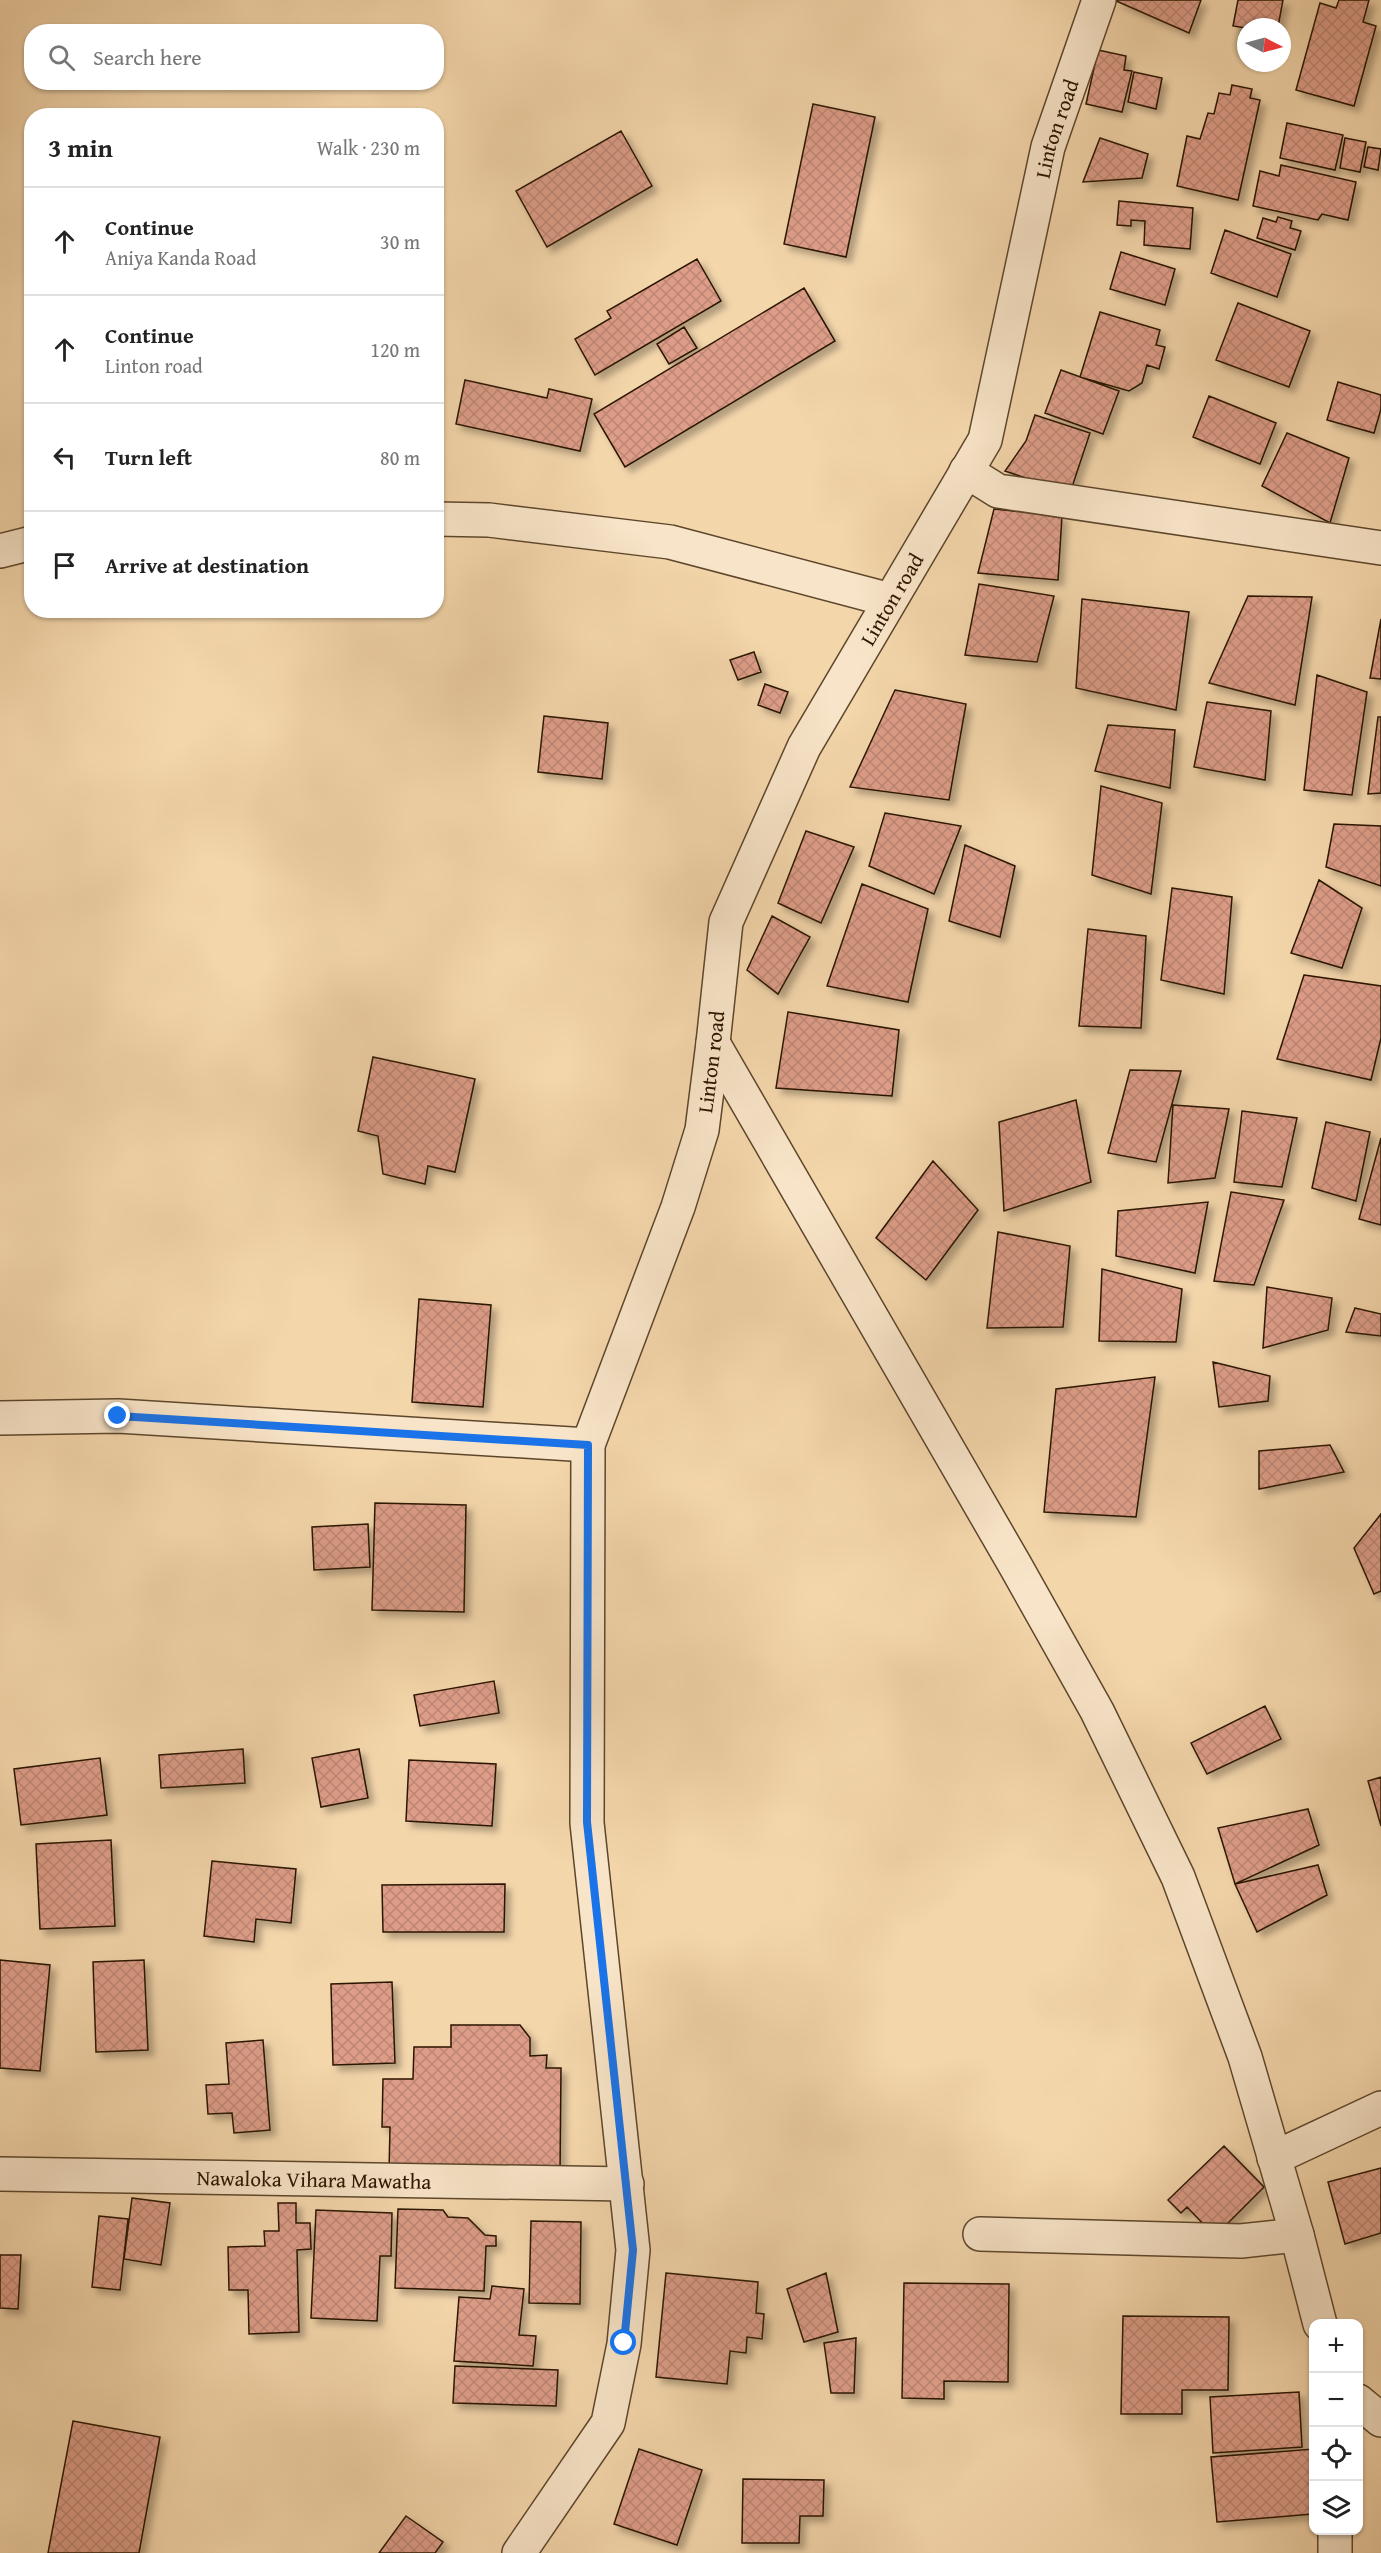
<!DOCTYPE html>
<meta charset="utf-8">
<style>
body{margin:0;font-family:"Gentium Book Plus",serif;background:#f6f6f6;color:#222}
.controls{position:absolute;right:18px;bottom:18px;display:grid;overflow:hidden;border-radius:12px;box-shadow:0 2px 4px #0004}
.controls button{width:54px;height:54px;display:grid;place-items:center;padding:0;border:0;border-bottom:2px solid #e0e0e0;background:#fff;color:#222;font:30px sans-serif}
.compass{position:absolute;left:1237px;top:18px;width:54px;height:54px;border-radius:50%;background:#fff;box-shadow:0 2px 4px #0004;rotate:96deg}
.stop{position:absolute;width:18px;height:18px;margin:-14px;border:4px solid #1a73e8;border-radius:50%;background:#fff}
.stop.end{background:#1a73e8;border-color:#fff;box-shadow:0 2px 6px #0008}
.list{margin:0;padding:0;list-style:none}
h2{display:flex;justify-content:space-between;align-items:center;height:78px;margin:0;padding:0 24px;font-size:26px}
h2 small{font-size:20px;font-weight:400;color:#767676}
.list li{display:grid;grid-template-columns:39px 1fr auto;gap:18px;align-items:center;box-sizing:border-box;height:108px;padding:0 24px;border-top:2px solid #e0e0e0}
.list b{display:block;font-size:22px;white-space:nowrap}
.list p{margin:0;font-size:20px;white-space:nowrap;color:#767676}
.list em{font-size:20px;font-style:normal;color:#767676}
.icon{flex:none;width:33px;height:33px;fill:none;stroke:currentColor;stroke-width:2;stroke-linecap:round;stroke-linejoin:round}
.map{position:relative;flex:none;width:1381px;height:2553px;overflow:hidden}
.search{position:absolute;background:#fff;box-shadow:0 2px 4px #0004;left:24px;top:24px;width:420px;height:66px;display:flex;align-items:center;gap:15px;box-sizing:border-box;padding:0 21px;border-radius:24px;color:#767676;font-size:22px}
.panel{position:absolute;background:#fff;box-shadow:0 2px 4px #0004;left:24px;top:108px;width:420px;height:510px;border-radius:24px}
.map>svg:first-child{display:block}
.building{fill:url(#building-cross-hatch);stroke:#2b1600;stroke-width:1.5;filter:url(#shadow)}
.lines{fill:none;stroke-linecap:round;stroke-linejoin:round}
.minor-casing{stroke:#5d462b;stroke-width:36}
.minor{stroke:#f8e4c8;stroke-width:33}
.route{stroke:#1a73e8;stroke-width:8}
.labels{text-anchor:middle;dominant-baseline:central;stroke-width:4.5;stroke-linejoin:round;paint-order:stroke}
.street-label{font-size:21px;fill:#2b1600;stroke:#f8e4c8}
</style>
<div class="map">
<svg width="1381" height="2553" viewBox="0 0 1381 2553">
<defs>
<pattern id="building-cross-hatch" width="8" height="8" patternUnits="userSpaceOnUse" patternTransform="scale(1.5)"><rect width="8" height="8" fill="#dd9d88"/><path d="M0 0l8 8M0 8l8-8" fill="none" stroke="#be8674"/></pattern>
<filter id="shadow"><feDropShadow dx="5.5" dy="5.5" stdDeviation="3" flood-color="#0004"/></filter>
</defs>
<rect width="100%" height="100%" fill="#f4d6ab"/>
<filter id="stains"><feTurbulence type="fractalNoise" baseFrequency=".00333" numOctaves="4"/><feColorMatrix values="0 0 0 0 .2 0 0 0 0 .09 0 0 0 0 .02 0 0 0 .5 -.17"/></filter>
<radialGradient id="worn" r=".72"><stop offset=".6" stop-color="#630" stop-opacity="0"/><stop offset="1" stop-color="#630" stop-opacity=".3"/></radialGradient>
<!-- building -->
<path class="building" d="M1114,0H1201L1189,33Z
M1238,0H1283L1278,27L1246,28L1233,26Z
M1339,0H1369L1363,22L1376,26L1354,106L1296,90L1320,3L1336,8Z
M1098,50L1126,56L1124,70L1132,71L1122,112L1086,104Z
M1134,72L1162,78L1156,109L1128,102Z
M1232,85L1252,89L1250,98L1260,100L1238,200L1177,186L1187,136L1200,139L1208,113L1214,114L1219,93L1230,95Z
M813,104L875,117L846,257L784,244Z
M1287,123L1343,135L1335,170L1280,158Z
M621,131L652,186L547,247L516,191Z
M1100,138L1148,154L1142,178L1083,182Z
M1345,138L1366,142L1360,172L1340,168Z
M1368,147L1381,149L1378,170L1364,167Z
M1281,165L1356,182L1348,220L1322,214L1318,220L1253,206L1260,171L1279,176Z
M1119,201L1193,208L1190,249L1144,245L1145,221L1131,220V226L1117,225Z
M1278,217L1292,221L1290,228L1301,231L1295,250L1257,238L1263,218L1276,222Z
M1225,230L1291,254L1277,297L1211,273Z
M1121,252L1175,269L1165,305L1110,289Z
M697,259L721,301L595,375L575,339L611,318L607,311Z
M804,288L835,341L625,467L594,414Z
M1238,303L1310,331L1289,387L1216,360Z
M1100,312L1160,330L1156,345L1165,347L1159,369L1147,365L1142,383L1129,391L1080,377Z
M684,327L697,348L669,364L657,344Z
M1061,370L1119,391L1103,434L1045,413Z
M465,380L547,398L549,389L592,399L580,451L456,424Z
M1338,382L1381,395V409L1374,433L1327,420Z
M1209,396L1276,423L1260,464L1193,437Z
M1035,415L1090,433L1070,493L1005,471L1026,441Z
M1287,433L1349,458L1330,523L1262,486Z
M994,509L1062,516L1058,580L978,573Z
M979,584L1054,596L1037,662L965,655Z
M1248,596L1312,597L1295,705L1209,683Z
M1082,599L1189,612L1176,710L1076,688Z
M1381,619V679L1370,678Z
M754,652L761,672L738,680L730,660Z
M1317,675L1367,692L1352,795L1304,790Z
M765,684L788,692L780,713L758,705Z
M895,690L966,704L949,800L850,787Z
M1207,702L1271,711L1265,780L1194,767Z
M544,716L608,723L602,779L538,772Z
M1378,717H1381V793L1368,794Z
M1108,725L1175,730L1170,788L1095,771Z
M1101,786L1162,803L1151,894L1092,875Z
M885,813L961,826L934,894L869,866Z
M1334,824L1381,826V886L1326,867Z
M806,831L854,847L821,923L778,903Z
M965,845L1015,866L1000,937L949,921Z
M1319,880L1362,908L1342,968L1291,953Z
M862,884L928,909L908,1002L827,986Z
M1172,888L1232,897L1224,994L1161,980Z
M772,916L810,937L778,994L747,970Z
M1088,929L1146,936L1141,1028L1079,1026Z
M1304,975L1381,986V1038L1371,1080L1277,1059Z
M788,1012L899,1030L892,1096L776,1088Z
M373,1057L475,1079L455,1172L428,1166L425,1184L383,1174L378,1136L358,1131Z
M1130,1070L1181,1071L1156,1162L1108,1153Z
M1076,1100L1091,1182L1004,1211L999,1122Z
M1173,1105L1229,1109L1215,1178L1168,1183Z
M1242,1111L1297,1118L1282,1187L1234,1182Z
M1326,1122L1370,1132L1356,1201L1312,1188Z
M1381,1138V1225L1359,1219Z
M933,1161L978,1210L926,1280L876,1238Z
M1231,1192L1284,1200L1254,1285L1214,1281Z
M1208,1202L1195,1273L1116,1256L1118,1211Z
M998,1232L1070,1246L1063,1327L987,1328Z
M1102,1269L1182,1289L1176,1342L1099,1341Z
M1267,1287L1332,1298L1328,1330L1263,1348Z
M419,1299L491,1305L483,1407L412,1402Z
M1355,1308L1381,1314V1336L1346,1332Z
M1213,1362L1270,1376L1268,1401L1219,1407Z
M1155,1377L1136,1517L1044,1512L1056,1389Z
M1330,1445L1344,1472L1259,1489V1451Z
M375,1503L466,1505L464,1612L372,1610Z
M1381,1514V1591L1374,1594L1354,1548Z
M368,1524L370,1567L314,1570L312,1527Z
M494,1681L499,1713L420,1726L414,1695Z
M1265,1706L1281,1739L1207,1774L1191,1743Z
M243,1749L245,1783L161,1788L159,1755Z
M359,1749L368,1798L321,1807L312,1758Z
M100,1758L107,1815L21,1825L14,1769Z
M409,1760L496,1764L492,1826L406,1821Z
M1381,1777V1826L1368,1781Z
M1308,1809L1319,1845L1235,1884L1218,1828Z
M111,1840L115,1926L40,1929L36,1844Z
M212,1861L296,1869L291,1923L256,1919L254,1942L204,1936Z
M1318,1865L1327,1895L1257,1932L1235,1884Z
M505,1884L504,1932H383L382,1885Z
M0,1960L50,1965L40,2071L0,2068Z
M144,1960L148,2050L96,2052L93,1962Z
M392,1982L395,2063L333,2065L331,1984Z
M451,2025H520L530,2038V2056L547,2055L546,2068H561L560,2174L389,2172L390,2127H382L383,2079H413L414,2047H451Z
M263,2040L270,2130L234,2133L232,2113L208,2114L206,2085L229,2084L226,2043Z
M1224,2146L1264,2187L1221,2230L1210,2231L1187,2207L1181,2213L1168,2200Z
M1381,2168V2233L1345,2244L1328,2182Z
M132,2198L170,2203L161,2265L124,2259Z
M278,2203H296V2223H310L311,2249L297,2250L299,2332L249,2334L248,2290H229L228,2247L265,2246L264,2231H279Z
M398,2209L443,2210L448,2217L468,2218L485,2235L496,2236V2246H486L484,2291L395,2288Z
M316,2210L392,2213L391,2256H380L377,2321L311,2318Z
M99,2216L128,2219L120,2290L92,2287Z
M531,2221L581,2222L580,2304L529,2303Z
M0,2255H21L18,2309L0,2308Z
M666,2273L758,2282L756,2313L764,2314L762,2339L747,2337L746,2353L730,2351L727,2384L656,2377Z
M826,2273L838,2332L804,2342L787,2289Z
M904,2283L1009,2284L1008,2382L944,2381V2399L902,2398Z
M492,2286L524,2289L519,2335L536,2336L533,2366L454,2361L459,2297L490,2299Z
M1123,2316L1229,2317L1228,2390H1182V2414H1121Z
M856,2338L854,2393H831L824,2343Z
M455,2366L558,2370L556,2406L453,2403Z
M1299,2392L1302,2447L1213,2453L1210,2397Z
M73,2421L160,2437L139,2553H48Z
M639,2449L702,2470L677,2545L614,2524Z
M1314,2449V2491L1310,2492L1312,2514L1217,2522L1211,2457Z
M743,2479L824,2480L823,2516H800L799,2543H742Z
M406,2516L443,2542L435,2553H379Z"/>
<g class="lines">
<!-- minor casing -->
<g class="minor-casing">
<g id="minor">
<path d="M966,471L998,491L1381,548"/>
<path d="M436,519L489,520L670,542L890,600"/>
<path d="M0,551L32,543"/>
<path d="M713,1043L1015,1565L1097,1711L1178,1877L1245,2057L1297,2235L1320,2324"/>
<path d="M0,1418L118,1416L588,1445"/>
<path d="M1274,2158L1381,2108"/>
<path id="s1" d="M0,2174L627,2184"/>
<path d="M980,2234L1241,2241L1297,2235"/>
<path d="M1358,2401L1381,2420"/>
<path d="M1335,2530V2553"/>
<path id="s2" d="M519,2553L608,2423L624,2344L633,2250L587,1823L588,1445L678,1207L702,1130L713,1043L726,922L804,747L985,440L1048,147L1099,0"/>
</g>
</g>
<!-- minor -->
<use href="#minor" class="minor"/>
</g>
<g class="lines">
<!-- route -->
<path class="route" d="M118,1416L588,1445L587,1822L633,2250L624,2343"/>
</g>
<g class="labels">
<!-- street labels -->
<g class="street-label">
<text stroke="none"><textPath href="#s2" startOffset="2552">Linton road</textPath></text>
<text stroke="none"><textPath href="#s2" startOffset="2048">Linton road</textPath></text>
<text stroke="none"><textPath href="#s2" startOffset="1544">Linton road</textPath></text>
<text stroke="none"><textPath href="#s1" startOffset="314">Nawaloka Vihara Mawatha</textPath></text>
</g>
</g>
<rect width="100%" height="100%" filter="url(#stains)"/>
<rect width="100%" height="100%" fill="url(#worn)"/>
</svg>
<div class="controls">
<button>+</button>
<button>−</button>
<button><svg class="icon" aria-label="locate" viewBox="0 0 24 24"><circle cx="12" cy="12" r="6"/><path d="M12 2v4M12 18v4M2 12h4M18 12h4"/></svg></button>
<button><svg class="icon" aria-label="layers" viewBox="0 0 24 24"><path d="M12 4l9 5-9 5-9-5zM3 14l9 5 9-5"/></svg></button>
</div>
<svg class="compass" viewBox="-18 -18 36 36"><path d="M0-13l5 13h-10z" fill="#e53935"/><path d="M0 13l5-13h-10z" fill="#767676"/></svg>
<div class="stop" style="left:624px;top:2343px"></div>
<div class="stop end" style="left:118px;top:1416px"></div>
<div class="search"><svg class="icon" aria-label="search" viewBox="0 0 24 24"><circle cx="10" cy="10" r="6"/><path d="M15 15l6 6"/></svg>Search here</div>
<section class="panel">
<h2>3 min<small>Walk · 230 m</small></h2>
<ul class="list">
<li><svg class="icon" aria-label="ahead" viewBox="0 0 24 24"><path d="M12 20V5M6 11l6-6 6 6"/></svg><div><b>Continue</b><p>Aniya Kanda Road</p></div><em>30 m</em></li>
<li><svg class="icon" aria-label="ahead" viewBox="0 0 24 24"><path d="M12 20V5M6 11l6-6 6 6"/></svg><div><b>Continue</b><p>Linton road</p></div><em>120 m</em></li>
<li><svg class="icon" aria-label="left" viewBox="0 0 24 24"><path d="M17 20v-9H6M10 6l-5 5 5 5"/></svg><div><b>Turn left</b></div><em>80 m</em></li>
<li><svg class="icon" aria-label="arrive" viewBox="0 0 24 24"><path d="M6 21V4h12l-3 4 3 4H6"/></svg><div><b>Arrive at destination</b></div></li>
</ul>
</section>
</div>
